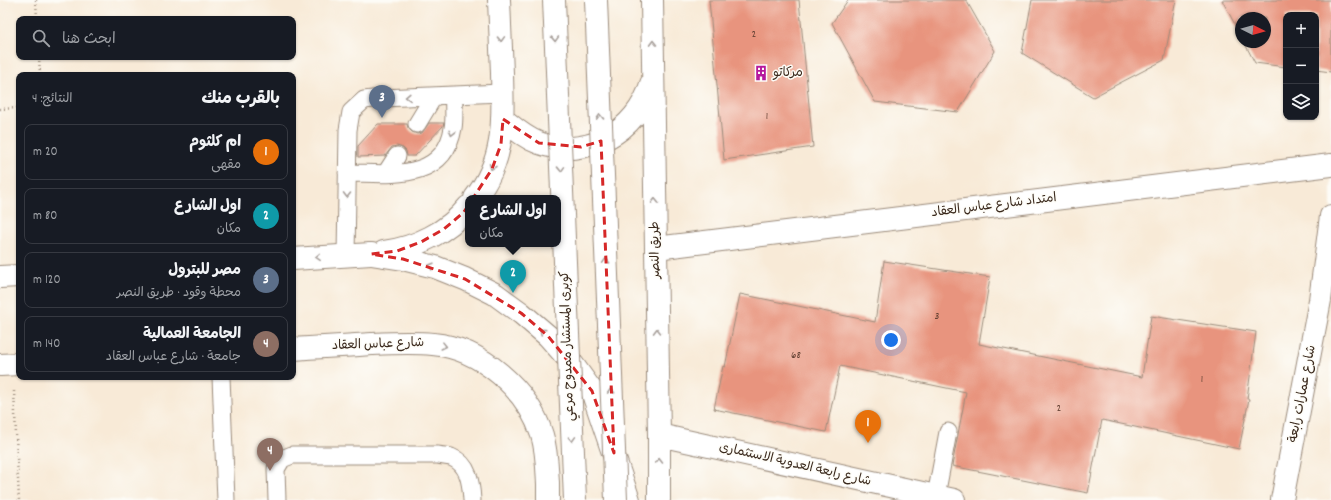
<!DOCTYPE html>
<html lang="ar">
<meta charset="utf-8">
<style>
body{margin:0;font-family:Dekko,"Playpen Sans Arabic",sans-serif;background:#242831;color:#f1f3f6;direction:rtl}
.controls{position:absolute;right:12px;top:12px;display:grid;overflow:hidden;border-radius:8px;box-shadow:0 1px 3px #0004}
.controls button{width:36px;height:36px;display:grid;place-items:center;padding:0;border:0;border-bottom:1px solid #363941;background:#171b24;color:#f1f3f6;font:20px sans-serif}
.compass{position:absolute;left:1235px;top:12px;width:36px;height:36px;border-radius:50%;background:#171b24;box-shadow:0 1px 3px #0004;rotate:95deg}
.you{position:absolute;left:891px;top:340px;width:14px;height:14px;margin:-10px;border:3px solid #fff;border-radius:50%;background:#1a73e8;box-shadow:0 0 0 6px #1a73e833}
.badge{display:grid;place-items:center;width:26px;height:26px;border-radius:50%;background:#ea580c;color:#fff;font-size:13px;font-weight:700}
.pin{position:absolute;translate:-50% -33px;filter:drop-shadow(0 1px 2px #0008)}
.pin::after{content:'';position:absolute;top:21px;width:14px;height:12px;background:inherit;clip-path:polygon(0 0,100% 0,50% 100%)}
.popup{position:absolute;left:465px;top:195px;width:96px;height:52px;box-sizing:border-box;display:grid;place-content:center;border-radius:8px;background:#171b24;filter:drop-shadow(0 1px 3px #0005);font-size:13px;white-space:nowrap;color:#9ea1a6}
.popup b{font-size:15px;color:#f1f3f6}
.popup::after{content:'';position:absolute;left:50%;top:100%;margin-left:-8px;border:8px solid transparent;border-top-color:#171b24}
.list{margin:0;padding:0;list-style:none}
h2{display:flex;justify-content:space-between;align-items:center;height:52px;margin:0;padding:0 16px;font-size:17px}
h2 small{font-size:13px;font-weight:400;color:#9ea1a6}
.list li{display:grid;grid-template-columns:26px 1fr auto;gap:12px;align-items:center;box-sizing:border-box;height:56px;margin:0 8px 8px;padding:0 8px;border:1px solid #363941;border-radius:8px}
.list b{display:block;font-size:15px;white-space:nowrap}
.list p{margin:0;font-size:13px;white-space:nowrap;color:#9ea1a6}
.list em{font-size:13px;font-style:normal;color:#9ea1a6}
.icon{flex:none;width:22px;height:22px;fill:none;stroke:currentColor;stroke-width:2;stroke-linecap:round;stroke-linejoin:round}
.map{position:relative;flex:none;width:1331px;height:500px;overflow:hidden;direction:ltr}
.search{position:absolute;background:#171b24;box-shadow:0 1px 3px #0004;left:16px;top:16px;width:280px;height:44px;display:flex;align-items:center;gap:10px;box-sizing:border-box;padding:0 14px;border-radius:8px;color:#9ea1a6;font-size:15px}
.panel{position:absolute;background:#171b24;box-shadow:0 1px 3px #0004;left:16px;top:72px;width:280px;height:308px;border-radius:8px;direction:rtl}
.map>svg:first-child{display:block}
.building{fill:#e8947e}
.lines{fill:none;stroke-linecap:round;stroke-linejoin:round}
.lane-casing{stroke:#9a8a7a;stroke-width:19}
.street-casing{stroke:#9a8a7a;stroke-width:24}
.primary-casing{stroke:#9a8a7a;stroke-width:24}
.highway-casing{stroke:#9a8a7a;stroke-width:24}
.path{stroke:#9a8a7a;stroke-width:2.5;stroke-dasharray:1 3;stroke-linecap:butt}
.lane{stroke:#fff;stroke-width:17}
.street{stroke:#fff;stroke-width:22}
.primary{stroke:#fff;stroke-width:22}
.highway{stroke:#fff;stroke-width:22}
.highway-bridge-casing{stroke:#9a8a7a;stroke-width:24;stroke-linecap:butt}
.highway-bridge{stroke:#fff;stroke-width:22}
.oneway{stroke:#a79f9a}
.marked{fill:none;stroke:#d62828;stroke-width:3;stroke-dasharray:8 5;stroke-linejoin:round}
.labels{text-anchor:middle;dominant-baseline:central;stroke-width:3;stroke-linejoin:round;paint-order:stroke}
.number-label{font-size:11px;fill:#664436}
.poi-label{font-size:13px;fill:#3b2a1e;stroke:#fdfcf7;text-anchor:start}
.street-label{font-size:13px;fill:#3b2a1e;stroke:#fdfcf7}
</style>
<div class="map">
<svg width="1331" height="500" viewBox="0 0 1331 500">
<rect width="100%" height="100%" fill="#fdfcf7"/>
<filter id="ink" filterUnits="userSpaceOnUse"><feTurbulence type="fractalNoise" baseFrequency=".025" numOctaves="2"/><feDisplacementMap in="SourceGraphic" scale="8" xChannelSelector="R" yChannelSelector="G"/><feConvolveMatrix kernelMatrix="1 2 1 2 8 2 1 2 1" color-interpolation-filters="sRGB"/></filter>
<filter id="wash" filterUnits="userSpaceOnUse"><feTurbulence type="fractalNoise" baseFrequency=".012" numOctaves="4" result="noise"/><feDisplacementMap in="SourceGraphic" scale="16" xChannelSelector="R" yChannelSelector="G"/><feGaussianBlur stdDeviation="0.9" result="paint"/><feColorMatrix in="noise" values="0 0 0 0 0 0 0 0 0 0 0 0 0 0 0 0 0 1.4 0 .05"/><feComposite in="paint" operator="in"/></filter>
<g filter="url(#wash)">
<rect width="100%" height="100%" fill="#f8ead7"/>
<g id="blocks">
<!-- building -->
<path class="building" d="M709,0H799L813,147L724,160Z
M848,0H966L995,51L958,112L875,102L832,23Z
M1032,0H1176L1164,60L1093,97L1022,53Z
M1222,0H1331V72L1316,70V15H1286V67L1255,63L1244,42H1265V18H1241V36Z
M429,123H444L443,126L415,156H407L406,151L403,148L397,146L392,147L385,156L358,157V146L378,124H407L408,128L412,132L417,134L422,133Z
M884,261L990,277L979,344L1142,377L1151,316L1256,332L1247,399H1249L1239,449L1102,420L1088,493L952,466L966,392L840,366L826,432L714,409L723,366L725,367L740,294L875,322Z"/>
</g>
</g>
<g filter="url(#ink)">
<use href="#blocks" fill-opacity="0" stroke="#9a8a7a" stroke-width="1"/>
<g class="lines">
<!-- lane casing -->
<g class="lane-casing">
<path id="lane" d="M417,124L434,96
M347,173C388,173 444,183 453,128C455,118 453,106 454,95
M386,173L397,156
M346,256L348,130L351,112L364,100L382,98L502,93
M221,377L226,500
M936,496L948,432
M277,500L276,469L282,459L292,455H438C442,456 447,456 451,457C469,464 471,483 472,500"/>
</g>
<!-- street casing -->
<g class="street-casing">
<path id="street" d="M656,248L1331,165
M659,435L954,500
M1282,500L1320,300L1331,216"/>
</g>
<!-- primary casing -->
<g class="primary-casing">
<path id="primary" d="M293,259L371,254
M0,277L19,276
M293,349C319,347 346,346 372,344C393,343 413,342 433,344C481,348 528,390 542,435C547,451 547,467 548,484
M0,365L19,364"/>
</g>
<!-- highway casing -->
<g class="highway-casing">
<path id="highway" d="M652,0L659,435V500
M503,119C514,128 525,138 539,143C586,160 637,132 651,84
M475,198C506,159 503,119 502,73C501,49 500,24 499,0
M384,252C415,248 448,232 468,207
M371,254L403,259L435,267L465,279L495,294L521,313L548,336L571,362L592,391L629,500
M548,484V500"/>
</g>
<!-- path -->
<path class="path" d="M36,0L37,19
M39,57L40,75
M0,109L19,108
M14,391L19,500"/>
<!-- lane -->
<use href="#lane" class="lane"/>
<!-- street -->
<use href="#street" class="street"/>
<!-- primary -->
<use href="#primary" class="primary"/>
<!-- highway -->
<use href="#highway" class="highway"/>
<!-- highway-bridge casing -->
<g class="highway-bridge-casing">
<path id="highway-bridge" d="M554,0L575,500
M596,0L616,500"/>
</g>
<!-- highway-bridge -->
<use href="#highway-bridge" class="highway-bridge"/>
</g>
<!-- one-way arrows -->
<defs><path id="oneway-chevron" d="M-2-3.5L2.5 0L-2 3.5" fill="none" stroke-width="1.6" stroke-linecap="round" stroke-linejoin="round"/></defs>
<g class="oneway">
<use href="#oneway-chevron" transform="translate(501 39) rotate(88)"/>
<use href="#oneway-chevron" transform="translate(555 39) rotate(88)"/>
<use href="#oneway-chevron" transform="translate(653 43) rotate(-91)"/>
<use href="#oneway-chevron" transform="translate(408 97) rotate(178)"/>
<use href="#oneway-chevron" transform="translate(600 117) rotate(-92)"/>
<use href="#oneway-chevron" transform="translate(452 133) rotate(104)"/>
<use href="#oneway-chevron" transform="translate(492 167) rotate(112)"/>
<use href="#oneway-chevron" transform="translate(561 169) rotate(88)"/>
<use href="#oneway-chevron" transform="translate(347 195) rotate(91)"/>
<use href="#oneway-chevron" transform="translate(655 201) rotate(-91)"/>
<use href="#oneway-chevron" transform="translate(318 257) rotate(177)"/>
<use href="#oneway-chevron" transform="translate(606 261) rotate(-92)"/>
<use href="#oneway-chevron" transform="translate(431 266) rotate(-164)"/>
<use href="#oneway-chevron" transform="translate(542 331) rotate(-139)"/>
<use href="#oneway-chevron" transform="translate(657 331) rotate(-91)"/>
<use href="#oneway-chevron" transform="translate(444 346) rotate(14)"/>
<use href="#oneway-chevron" transform="translate(611 391) rotate(-92)"/>
<use href="#oneway-chevron" transform="translate(572 439) rotate(88)"/>
<use href="#oneway-chevron" transform="translate(659 461) rotate(-90)"/>
</g>
</g>
<!-- marked area -->
<path class="marked" d="M503,119L539,143L581,147L601,141L614,453L592,391L548,336L521,313L465,279L403,259L371,254L397,251L421,242L444,229L464,212L492,169L501,144Z"/>
<!-- icons -->
<defs>
<g id="building-bare" transform="scale(1.2)"><path d="M-4-6H4V6H1V3H-1V6H-4ZM-2.5-4.3h1.7v1.8h-1.7ZM.8-4.3h1.7v1.8H.8ZM-2.5-1h1.7V.8h-1.7ZM.8-1h1.7V.8H.8Z" fill="#b5179e" stroke="#fdfcf7" stroke-width="2.5" paint-order="stroke"/></g>
</defs>
<g fill-rule="evenodd">
<use href="#building-bare" x="761" y="73"/>
</g>
<g class="labels">
<!-- number labels -->
<g class="number-label">
<text x="754" y="35">2</text>
<text x="767" y="117">1</text>
<text x="937" y="317">3</text>
<text x="796" y="356">68</text>
<text x="1202" y="380">1</text>
<text x="1059" y="409">2</text>
</g>
<!-- poi labels -->
<g class="poi-label">
<text x="773" y="73">مركاتو</text>
</g>
<!-- street labels -->
<g class="street-label">
<text transform="translate(994 206) rotate(-7)">امتداد شارع عباس العقاد</text>
<text transform="translate(656 250) rotate(-91)">طريق النصر</text>
<text transform="translate(378 345) rotate(-2)">شارع عباس العقاد</text>
<text transform="translate(568 346) rotate(-92)">كوبرى المستشار ممدوح مرعي</text>
<text transform="translate(1303 394) rotate(-79)">شارع عمارات رابعة</text>
<text transform="translate(795 465) rotate(13)">شارع رابعة العدوية الاستثمارى</text>
</g>
</g>
</svg>
<div class="controls">
<button>+</button>
<button>−</button>
<button><svg class="icon" aria-label="layers" viewBox="0 0 24 24"><path d="M12 4l9 5-9 5-9-5zM3 14l9 5 9-5"/></svg></button>
</div>
<svg class="compass" viewBox="-18 -18 36 36"><path d="M0-13l5 13h-10z" fill="#e53935"/><path d="M0 13l5-13h-10z" fill="#9ea1a6"/></svg>
<div class="you"></div>
<div class="pin badge" style="left:868px;top:443px;background:#e8710a">1</div>
<div class="pin badge" style="left:513px;top:293px;background:#0f9aa8">2</div>
<div class="popup"><b>اول الشارع</b>مكان</div>
<div class="pin badge" style="left:382px;top:118px;background:#5c6f8a">3</div>
<div class="pin badge" style="left:270px;top:471px;background:#8d6e63">4</div>
<div class="search"><svg class="icon" aria-label="search" viewBox="0 0 24 24"><circle cx="10" cy="10" r="6"/><path d="M15 15l6 6"/></svg>ابحث هنا</div>
<section class="panel">
<h2>بالقرب منك<small>النتائج: 4</small></h2>
<ul class="list">
<li><span class="badge" style="background:#e8710a">1</span><div><b>ام كلثوم</b><p>مقهى</p></div><em>20 m</em></li>
<li><span class="badge" style="background:#0f9aa8">2</span><div><b>اول الشارع</b><p>مكان</p></div><em>80 m</em></li>
<li><span class="badge" style="background:#5c6f8a">3</span><div><b>مصر للبترول</b><p>محطة وقود · طريق النصر</p></div><em>120 m</em></li>
<li><span class="badge" style="background:#8d6e63">4</span><div><b>الجامعة العمالية</b><p>جامعة · شارع عباس العقاد</p></div><em>140 m</em></li>
</ul>
</section>
</div>
